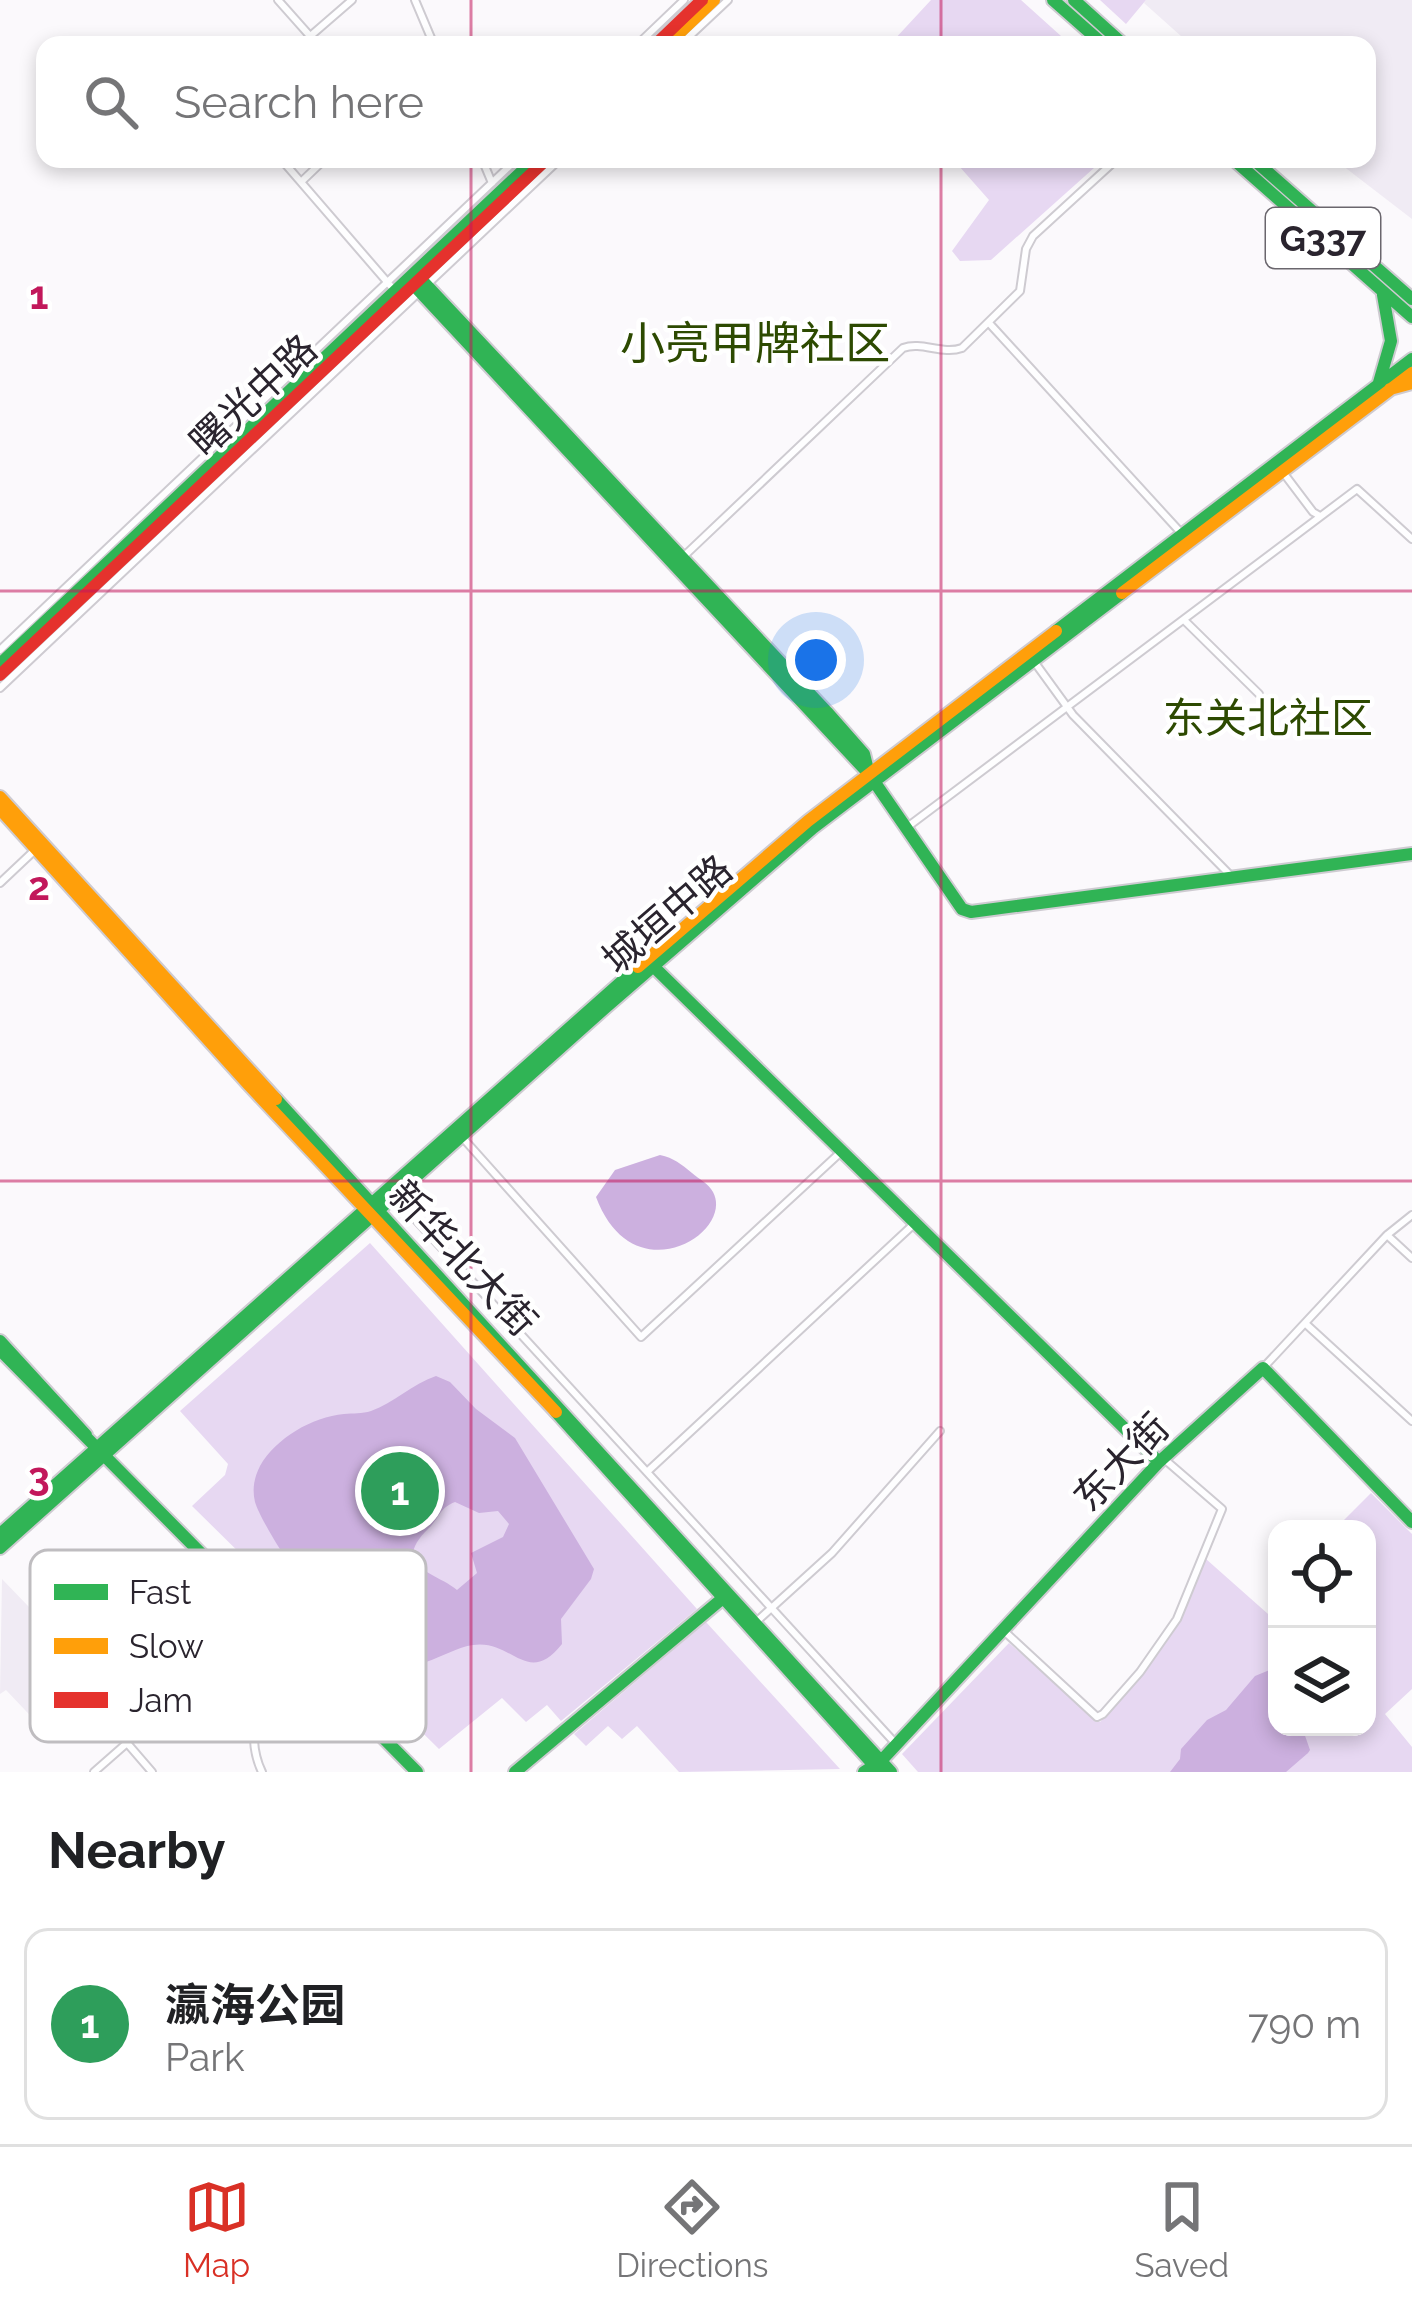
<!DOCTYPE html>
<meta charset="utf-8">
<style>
body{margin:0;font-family:Raleway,"Noto Sans SC",sans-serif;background:#f2f2f2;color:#202124}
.controls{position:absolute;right:36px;bottom:36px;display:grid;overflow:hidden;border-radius:24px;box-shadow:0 6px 18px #0003}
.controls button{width:108px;height:108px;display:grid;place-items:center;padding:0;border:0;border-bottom:3px solid #e0e0e0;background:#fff;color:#202124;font:60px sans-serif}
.you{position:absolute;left:816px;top:660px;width:42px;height:42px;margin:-30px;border:9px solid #fff;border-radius:50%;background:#1a73e8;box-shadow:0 0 0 18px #1a73e833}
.badge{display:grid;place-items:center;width:78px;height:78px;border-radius:50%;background:#d93025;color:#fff;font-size:39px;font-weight:700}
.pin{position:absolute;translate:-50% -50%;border:6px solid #fff;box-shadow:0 3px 12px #0006}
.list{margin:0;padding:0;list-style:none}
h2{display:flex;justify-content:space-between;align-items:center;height:156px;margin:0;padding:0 48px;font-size:51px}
h2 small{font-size:39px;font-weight:400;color:#757577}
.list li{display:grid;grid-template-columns:78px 1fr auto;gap:36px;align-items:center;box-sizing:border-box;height:192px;margin:0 24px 24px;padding:0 24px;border:3px solid #e0e0e0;border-radius:24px}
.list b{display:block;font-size:45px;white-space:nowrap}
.list p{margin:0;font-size:39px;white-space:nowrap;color:#757577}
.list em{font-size:39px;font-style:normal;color:#757577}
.icon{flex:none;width:66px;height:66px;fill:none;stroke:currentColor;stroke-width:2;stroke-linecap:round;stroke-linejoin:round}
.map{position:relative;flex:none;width:1412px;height:1772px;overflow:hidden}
.search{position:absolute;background:#fff;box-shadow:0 6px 18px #0003;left:36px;right:36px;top:36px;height:132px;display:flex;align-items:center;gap:30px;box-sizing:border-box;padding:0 42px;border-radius:24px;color:#757577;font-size:45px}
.sheet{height:372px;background:#fff}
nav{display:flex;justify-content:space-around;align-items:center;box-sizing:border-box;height:168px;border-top:3px solid #e0e0e0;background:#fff;font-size:33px;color:#757577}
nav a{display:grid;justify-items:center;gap:6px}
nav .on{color:#d93025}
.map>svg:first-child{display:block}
.built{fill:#f0ebf4}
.green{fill:#e7d8f2}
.water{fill:#ccb0df;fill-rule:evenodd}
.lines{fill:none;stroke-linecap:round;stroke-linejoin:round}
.street-casing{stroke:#cecbd1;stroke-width:10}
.fast-casing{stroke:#cecbd1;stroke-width:16}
.slow-casing{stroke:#cecbd1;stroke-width:16}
.jam-casing{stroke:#cecbd1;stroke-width:16}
.street{stroke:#fefeff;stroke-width:6}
.fast{stroke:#30b455;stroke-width:12}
.slow{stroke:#ff9f0a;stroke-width:12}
.jam{stroke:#e5322d;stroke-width:12}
.grid{fill:none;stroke:#c2185b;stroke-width:3;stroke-opacity:0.55}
.labels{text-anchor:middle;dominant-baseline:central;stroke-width:9;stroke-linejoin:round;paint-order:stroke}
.shield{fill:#fff;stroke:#6a666d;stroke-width:3}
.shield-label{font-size:36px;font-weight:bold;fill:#2a242e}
.street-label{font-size:39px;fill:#2a242e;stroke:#fff}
.neighbourhood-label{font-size:42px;fill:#2d4a01;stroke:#fff}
.quarter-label{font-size:45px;fill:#2d4a01;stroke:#fff}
.key{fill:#fff;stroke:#bfbdc0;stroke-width:3}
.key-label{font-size:33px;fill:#2a242e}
.grid-label{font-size:39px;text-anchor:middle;font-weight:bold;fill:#c2185b;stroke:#fff;stroke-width:9;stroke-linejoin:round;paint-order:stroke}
</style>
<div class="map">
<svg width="1412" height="1772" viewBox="0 0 1412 1772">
<rect width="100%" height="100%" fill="#fbf9fc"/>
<!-- built -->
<path class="built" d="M1146,0H1412V219L1334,159H1367V45H1191L1144,3Z
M2,1579L111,1692L67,1731L55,1718L43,1729L6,1690L0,1694Z"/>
<!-- green -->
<path class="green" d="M931,0H1021L1071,45H897L893,41Z
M1100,0H1146L1126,24Z
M959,159H1104L991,260L960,261L952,251L989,200L959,166Z
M370,1243L697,1609L561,1721L547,1705L526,1722L502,1698L439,1749L192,1506L225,1475L228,1464L180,1411Z
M1371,1493L1412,1534V1689L1385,1714L1412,1747V1772H918L902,1754L1009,1643L1100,1722C1149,1666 1177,1629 1206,1559L1277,1622V1727H1367V1529H1335Z
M706,1622L840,1769L679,1772L637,1726L622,1739L608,1726L586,1746L574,1734Z"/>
<!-- water -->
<path class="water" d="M660,1155C674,1158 681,1164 692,1173C699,1179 709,1184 713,1192C735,1233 633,1296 596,1197L615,1170Z
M436,1376L450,1382L476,1409L515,1438L594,1569L591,1579L561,1619L562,1644C527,1688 513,1639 473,1645C458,1647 441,1657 426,1662L403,1651L397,1631L380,1615C369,1617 357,1629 347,1627C324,1622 262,1526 255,1502C252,1489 254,1478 260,1466C276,1438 312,1417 344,1414C353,1413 362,1414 371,1411C394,1403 412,1384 436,1376ZM455,1502L479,1513L498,1511L509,1524L503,1537L471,1553L477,1573L457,1590C438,1573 389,1567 428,1529C439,1519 439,1508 455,1502Z
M1277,1667V1727H1302L1310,1750L1308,1753L1286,1772H1170L1180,1759L1181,1749L1207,1720L1226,1710L1255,1676Z"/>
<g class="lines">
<!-- street casing -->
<g class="street-casing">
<path id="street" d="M278,0L318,45
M415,0L434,45
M300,45L352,0
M637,45L684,0
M680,45L728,0
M281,159L395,291
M482,159L492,183
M301,182L325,159
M989,323L1183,535
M1282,471L1313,512L1320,516
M682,558L903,348C922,341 942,355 962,348L1020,291L1026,249L1033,236L1117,159
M1184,620L1259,694
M0,650L517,159
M1033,660L1073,715L1231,876
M0,688L560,159
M906,828L1357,489L1412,539
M0,883L36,849
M462,1137L641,1337L842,1151
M395,1197L896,1744
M1387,1235L1412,1258
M1307,1325L1412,1421
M1263,1368L1387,1235L1412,1215
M647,1472L914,1224
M756,1622L832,1553L940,1431
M1004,1631L1097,1717L1103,1714L1140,1672L1177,1619L1222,1509L1163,1458
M232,1651L258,1688C256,1719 248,1743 262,1772
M127,1743L152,1772
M94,1772L267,1620"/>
</g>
<!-- fast casing -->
<g class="fast-casing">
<path id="fast" d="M1053,0L1104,45
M1074,0L1124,45
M1233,159L1412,317
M1253,159L1412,299
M419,277L827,712L864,754L869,774
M408,279L869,774L962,909L971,912L1412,854
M1378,386L1391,341L1383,295
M1056,631L1412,359
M0,664L535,159
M653,966L1159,1462
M276,1099L891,1772
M0,1341L86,1435
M0,1350L417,1772
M556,1412L880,1772
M0,1534L638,967
M0,1548L605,1008L813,828L1122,593
M515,1772L723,1598
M864,1772L881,1761L1159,1462L1263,1368L1412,1522"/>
</g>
<!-- slow casing -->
<g class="slow-casing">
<path id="slow" d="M667,45L714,0
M1390,389L1412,383
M1122,593L1412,373
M0,797L276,1099
M0,809L248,1084L556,1412
M638,967L808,821L1056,631"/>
</g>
<!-- jam casing -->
<g class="jam-casing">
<path id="jam" d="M655,45L702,0
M0,675L547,159"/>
</g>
<!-- street -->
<use href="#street" class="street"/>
<!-- fast -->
<use href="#fast" class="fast"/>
<!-- slow -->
<use href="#slow" class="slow"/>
<!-- jam -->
<use href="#jam" class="jam"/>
</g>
<!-- grid -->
<path class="grid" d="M471,0V45M941,0V45M471,159V1772M941,159V1772M0,591H1412M0,1181H1412"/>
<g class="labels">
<!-- shield labels -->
<rect class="shield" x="1266" y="208" width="114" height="60" rx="9"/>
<g class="shield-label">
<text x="1323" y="238">G337</text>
</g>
<!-- street labels -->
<g class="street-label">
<text transform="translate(253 395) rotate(-43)">曙光中路</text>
<text transform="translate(667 914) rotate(-41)">城垣中路</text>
<text transform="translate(463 1258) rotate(47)">新华北大街</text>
<text transform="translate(1121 1462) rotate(-46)">东大街</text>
</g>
<!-- neighbourhood labels -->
<g class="neighbourhood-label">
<text x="1268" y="718">东关北社区</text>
</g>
<!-- quarter labels -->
<g class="quarter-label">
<text x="755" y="343">小亮甲牌社区</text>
</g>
</g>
<!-- legend -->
<rect x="30" y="1550" width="396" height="192" rx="18" class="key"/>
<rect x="54" y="1584" width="54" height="16" fill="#30b455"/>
<rect x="54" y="1638" width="54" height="16" fill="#ff9f0a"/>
<rect x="54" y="1692" width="54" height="16" fill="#e5322d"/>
<g class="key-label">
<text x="129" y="1604">Fast</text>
<text x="129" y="1658">Slow</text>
<text x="129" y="1712">Jam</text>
</g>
<g class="grid-label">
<text x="39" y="309">1</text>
<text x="39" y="900">2</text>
<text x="39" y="1490">3</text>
</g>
</svg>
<div class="controls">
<button><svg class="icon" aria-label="locate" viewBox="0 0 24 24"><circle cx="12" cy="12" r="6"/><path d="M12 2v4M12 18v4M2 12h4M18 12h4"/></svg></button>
<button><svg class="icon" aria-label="layers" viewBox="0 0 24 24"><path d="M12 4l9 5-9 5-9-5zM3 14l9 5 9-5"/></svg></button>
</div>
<div class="you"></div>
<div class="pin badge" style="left:400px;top:1491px;background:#2e9e5b">1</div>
<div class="search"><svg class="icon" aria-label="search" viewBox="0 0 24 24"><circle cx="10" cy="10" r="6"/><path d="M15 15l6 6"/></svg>Search here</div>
</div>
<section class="sheet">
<h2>Nearby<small></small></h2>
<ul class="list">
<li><span class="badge" style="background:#2e9e5b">1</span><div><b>瀛海公园</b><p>Park</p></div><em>790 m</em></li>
</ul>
</section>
<nav>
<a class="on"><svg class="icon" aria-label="map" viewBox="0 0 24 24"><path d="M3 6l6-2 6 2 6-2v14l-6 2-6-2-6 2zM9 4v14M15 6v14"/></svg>Map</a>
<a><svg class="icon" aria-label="directions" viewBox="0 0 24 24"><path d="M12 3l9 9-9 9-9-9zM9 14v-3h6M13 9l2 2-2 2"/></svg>Directions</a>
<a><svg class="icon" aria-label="saved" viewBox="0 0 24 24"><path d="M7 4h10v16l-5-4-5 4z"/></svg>Saved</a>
</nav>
